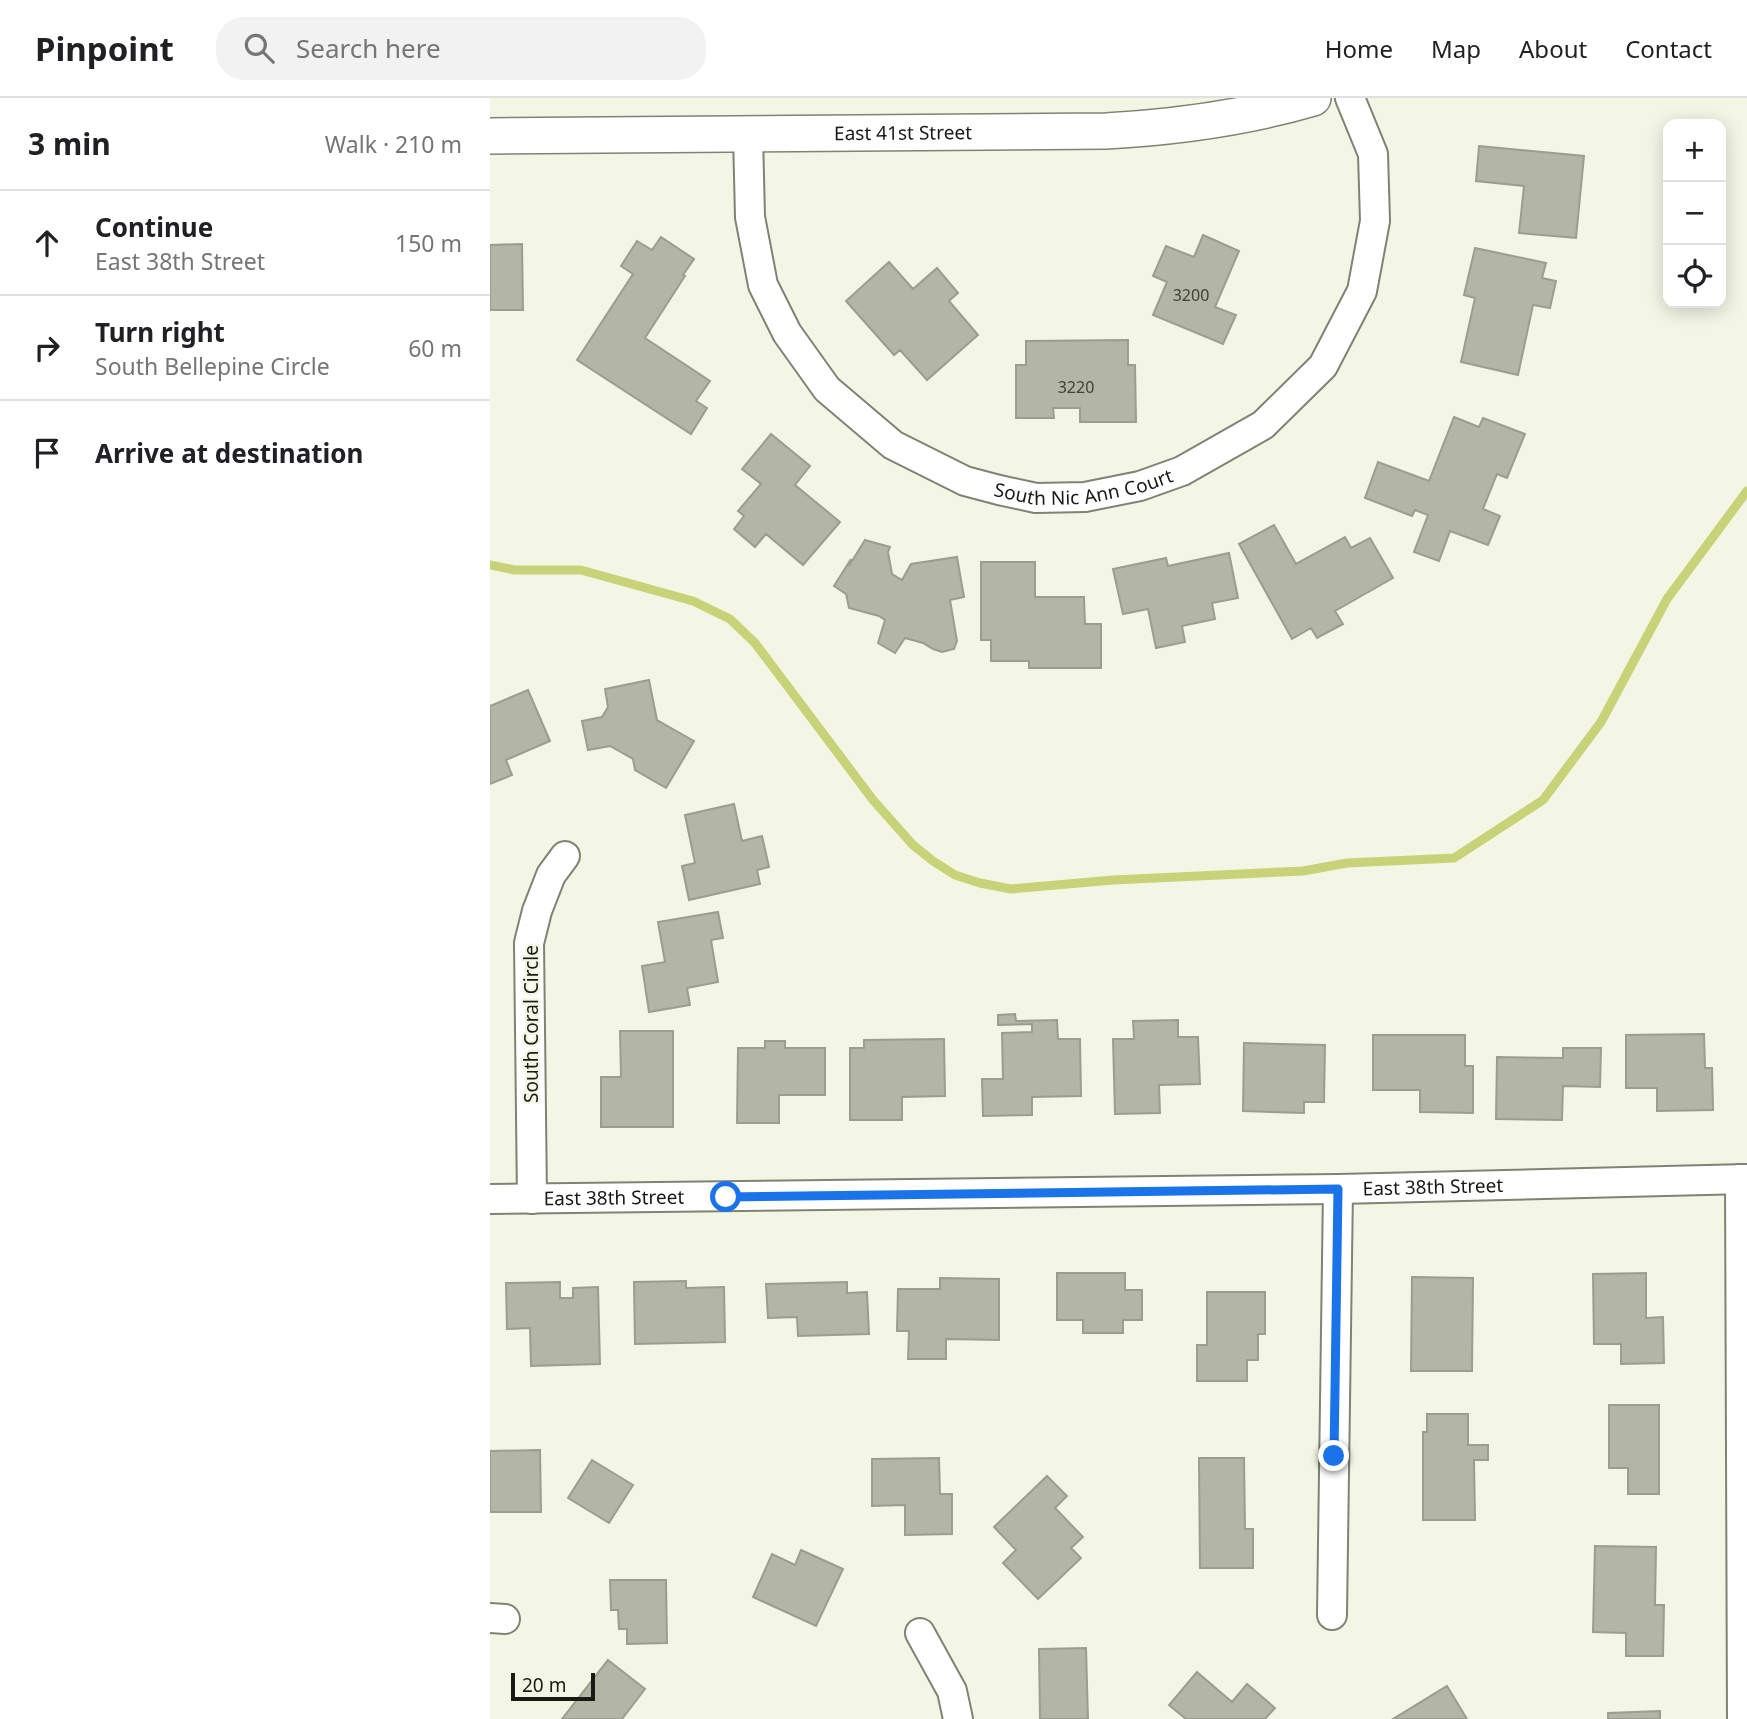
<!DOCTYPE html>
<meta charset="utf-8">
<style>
body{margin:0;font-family:"Noto Sans",sans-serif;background:#f2f2f2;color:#202124}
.controls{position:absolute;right:21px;top:21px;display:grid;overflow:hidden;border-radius:14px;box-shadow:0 4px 18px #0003}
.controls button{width:63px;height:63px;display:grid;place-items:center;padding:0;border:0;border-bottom:2px solid #e0e0e0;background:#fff;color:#202124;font:35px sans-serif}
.scale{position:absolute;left:21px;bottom:18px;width:84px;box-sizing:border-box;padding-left:7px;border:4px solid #191a14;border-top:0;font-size:19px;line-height:24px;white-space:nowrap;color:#191a14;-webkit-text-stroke:5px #f3f6e5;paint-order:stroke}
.stop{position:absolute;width:21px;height:21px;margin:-16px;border:5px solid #1a73e8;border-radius:50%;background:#fff}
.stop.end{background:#1a73e8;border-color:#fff;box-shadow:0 2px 7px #0008}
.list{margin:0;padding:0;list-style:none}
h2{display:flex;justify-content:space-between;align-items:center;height:91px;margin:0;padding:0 28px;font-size:30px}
h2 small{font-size:23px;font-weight:400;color:#757577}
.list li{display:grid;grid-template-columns:46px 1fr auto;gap:21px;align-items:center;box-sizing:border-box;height:105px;padding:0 28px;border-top:2px solid #e0e0e0}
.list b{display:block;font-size:26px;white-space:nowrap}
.list p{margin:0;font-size:23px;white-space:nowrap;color:#757577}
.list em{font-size:23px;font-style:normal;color:#757577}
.icon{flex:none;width:38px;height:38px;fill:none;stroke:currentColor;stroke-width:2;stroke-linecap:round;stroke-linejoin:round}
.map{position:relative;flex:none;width:1257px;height:1621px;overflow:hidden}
header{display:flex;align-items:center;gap:42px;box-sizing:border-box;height:98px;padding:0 35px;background:#fff;border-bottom:2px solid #e0e0e0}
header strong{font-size:33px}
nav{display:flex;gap:38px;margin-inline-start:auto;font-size:24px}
.search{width:490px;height:63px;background:#f2f2f2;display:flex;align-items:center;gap:18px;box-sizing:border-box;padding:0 24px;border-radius:28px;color:#757577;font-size:26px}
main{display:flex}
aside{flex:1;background:#fff}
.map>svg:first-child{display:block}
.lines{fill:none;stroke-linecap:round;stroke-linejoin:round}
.stream{stroke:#c8d278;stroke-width:9}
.building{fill:#b3b5a5;stroke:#9b9d8d;stroke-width:2}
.minor-casing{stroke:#808273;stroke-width:32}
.tertiary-casing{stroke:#808273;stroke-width:38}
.minor{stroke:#fff;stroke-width:28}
.tertiary{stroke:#fff;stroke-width:35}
.route{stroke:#1a73e8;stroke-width:9}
.labels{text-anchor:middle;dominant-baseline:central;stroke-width:5;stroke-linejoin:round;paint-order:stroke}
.number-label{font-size:16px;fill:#404138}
.street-label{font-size:19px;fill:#191a14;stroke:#f3f6e5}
</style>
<header>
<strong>Pinpoint</strong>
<div class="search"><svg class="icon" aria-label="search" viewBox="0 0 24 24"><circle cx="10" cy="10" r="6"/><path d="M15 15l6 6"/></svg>Search here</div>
<nav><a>Home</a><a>Map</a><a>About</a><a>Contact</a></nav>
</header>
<main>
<aside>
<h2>3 min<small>Walk · 210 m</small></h2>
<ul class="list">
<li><svg class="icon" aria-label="ahead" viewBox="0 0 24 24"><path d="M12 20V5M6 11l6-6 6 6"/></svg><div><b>Continue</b><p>East 38th Street</p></div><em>150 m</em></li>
<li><svg class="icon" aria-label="right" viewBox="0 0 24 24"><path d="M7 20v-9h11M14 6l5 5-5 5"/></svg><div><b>Turn right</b><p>South Bellepine Circle</p></div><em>60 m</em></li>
<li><svg class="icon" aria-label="arrive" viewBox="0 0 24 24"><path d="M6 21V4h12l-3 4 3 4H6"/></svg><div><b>Arrive at destination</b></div></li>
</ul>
</aside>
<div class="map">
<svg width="1257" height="1621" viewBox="0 0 1257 1621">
<rect width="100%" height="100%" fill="#f3f6e5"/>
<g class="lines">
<!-- stream -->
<path class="stream" d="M0,467L25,472H91L203,503L240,521L265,545L383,702L423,747L443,763L465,777L490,785L521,791L623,782L813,773L857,765L964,760L1053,702L1111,624L1177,501L1257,393"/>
</g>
<!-- building -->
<path class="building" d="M989,48L1094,58L1086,140L1029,135L1034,88L986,83Z
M713,137L749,153L725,209L746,217L733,246L663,217L677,184L663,178L676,148L704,159Z
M171,139L204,161L193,177L195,178L155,240L220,283L206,303L217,310L201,336L87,262L143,176L131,168L147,143L162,152Z
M32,146L33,212H0V147Z
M985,150L1056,165L1052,180L1066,183L1060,210L1043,207L1028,277L971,264L985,200L974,197Z
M399,164L423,191L447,170L468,195L459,203L488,237L437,282L410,252L404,257L356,203Z
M638,242V267H645L646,324H590V310H563L564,320H526V267H536V243Z
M964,319L989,329L993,320L1035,336L1017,380L1007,376L993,411L1010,418L998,447L960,433L949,463L924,454L938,417L925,412L922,418L875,400L888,364L939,383Z
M281,336L320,368L305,387L350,424L313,467L276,436L265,449L244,431L254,418L248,413L271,386L252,371Z
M784,427L806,466L855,439L861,450L880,440L903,480L845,513L853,526L827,540L821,530L802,541L749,446Z
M375,442L400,449L398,454L402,476L412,482L421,466L467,459L474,499L460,502L467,543L464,551L452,554L443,551L433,545L415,540L405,555L388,545L395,522L389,518L359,510L356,496L344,488L361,461L359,468Z
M739,455L748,500L722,505L725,521L692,528L695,544L666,550L658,511L633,516L623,471L676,460L678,468Z
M491,464H545V499H594L595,526H611V570H539V563H501V542H491Z
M159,582L167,622L204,643L176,690L145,672L143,661L120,648L98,652L92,623L112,619L118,609L115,591Z
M38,592L60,643L16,662L22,677L0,686V608Z
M244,706L252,743L272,738L279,769L267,772L270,786L199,802L192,768L205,765L195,717Z
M228,814L233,840L221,842L228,884L197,890L200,907L159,914L152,868L175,864L168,824Z
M525,916L526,923L567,922L568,941H590L591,998L542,999V1017L493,1018L492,981H513L512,935L542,934V926L508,927V917Z
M688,922V939H708L710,986L669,987L670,1015L625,1016L623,941H644L643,923Z
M130,933H183V1029H111V979H131Z
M1214,936L1215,970H1222L1223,1012L1167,1013V990H1136V937Z
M883,937H975V968H983V1015L930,1014V992H883Z
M454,941L455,998L412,999V1022H360V950H374V942Z
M275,943H295V950H335V997H289V1025H247L248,950H275Z
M754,945L835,947L834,1004H814V1015L753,1013Z
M1073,950H1111L1110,989L1073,988L1072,1022L1006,1021L1007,959L1073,960Z
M567,1175H635V1192H652V1222H633V1235H593V1222H567Z
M1156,1175V1220L1173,1219L1174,1265L1131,1266V1246H1104L1103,1176Z
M922,1179L983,1180L982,1273H921Z
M450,1180L509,1181V1242L456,1241V1261H418L419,1233H407L408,1191H450Z
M196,1183V1190L234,1189L235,1244L145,1246L144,1184Z
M70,1184V1200H83V1190L108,1189L110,1266L41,1268L40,1230L17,1231L16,1185Z
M357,1184V1195L377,1194L379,1236L308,1238L307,1219L278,1220L276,1186Z
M717,1194H775V1236H768V1262H757V1283H707V1247H717Z
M1119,1307H1169V1396H1138V1370H1119Z
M937,1316H978V1347H998V1362H984L985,1422H933V1334H937Z
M50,1352L51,1414H0V1353Z
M449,1360L450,1396H462V1436L415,1437V1407L382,1408V1361Z
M709,1360H754L755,1431H763V1470H710Z
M102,1362L143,1387L119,1425L78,1400Z
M557,1378L577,1398L565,1410L593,1439L581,1450L591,1460L548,1501L513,1465L526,1452L504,1429Z
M1105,1448L1166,1449L1165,1507H1174L1173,1558H1136V1535L1103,1534Z
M311,1452L353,1471L326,1528L263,1499L282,1456L305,1467Z
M120,1482H176L177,1545L137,1546V1531H129L128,1512H121Z
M596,1550L598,1621H550L549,1551Z
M118,1562L155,1591L132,1621H72Z
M707,1574L742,1604L757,1586L785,1610L775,1621H696L679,1607Z
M957,1588L977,1621H903Z
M1170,1613V1621H1118V1615Z"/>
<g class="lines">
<!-- minor casing -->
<g class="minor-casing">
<g id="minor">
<path id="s1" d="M258,37L260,119L273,187L297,235L337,291L403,347L475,383L509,392L546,400L595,399L650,388L692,373L773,327L833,268L872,193L885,123L883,56L860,0"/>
<path d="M1250,1081L1252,1621"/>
<path id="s2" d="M0,1101L848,1091L1257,1081"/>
<path d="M42,1101L39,845L47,813L61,777L75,758"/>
<path d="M842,1517L848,1091"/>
<path d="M0,1520L15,1521"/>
<path d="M430,1535L462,1593L468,1621"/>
</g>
</g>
<!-- tertiary casing -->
<g class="tertiary-casing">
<g id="tertiary">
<path id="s3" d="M0,38L616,33C687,29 755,20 823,0"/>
</g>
</g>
<!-- minor -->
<use href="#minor" class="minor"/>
<!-- tertiary -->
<use href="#tertiary" class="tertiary"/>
</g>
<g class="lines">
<!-- route -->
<path class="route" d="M236,1099L848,1091L844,1358"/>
</g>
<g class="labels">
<!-- number labels -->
<g class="number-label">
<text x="701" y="197">3200</text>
<text x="586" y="289">3220</text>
</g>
<!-- street labels -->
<g class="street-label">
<text stroke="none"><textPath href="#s3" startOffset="413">East 41st Street</textPath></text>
<text stroke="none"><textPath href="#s1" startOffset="562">South Nic Ann Court</textPath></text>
<text transform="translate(41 926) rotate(-90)">South Coral Circle</text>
<text stroke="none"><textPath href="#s2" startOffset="943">East 38th Street</textPath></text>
<text stroke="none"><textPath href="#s2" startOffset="124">East 38th Street</textPath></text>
</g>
</g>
</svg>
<div class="controls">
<button>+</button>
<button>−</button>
<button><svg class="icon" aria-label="locate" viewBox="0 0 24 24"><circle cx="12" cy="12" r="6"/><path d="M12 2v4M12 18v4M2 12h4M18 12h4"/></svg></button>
</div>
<div class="scale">20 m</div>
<div class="stop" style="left:236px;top:1099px"></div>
<div class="stop end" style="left:844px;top:1358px"></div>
</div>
</main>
